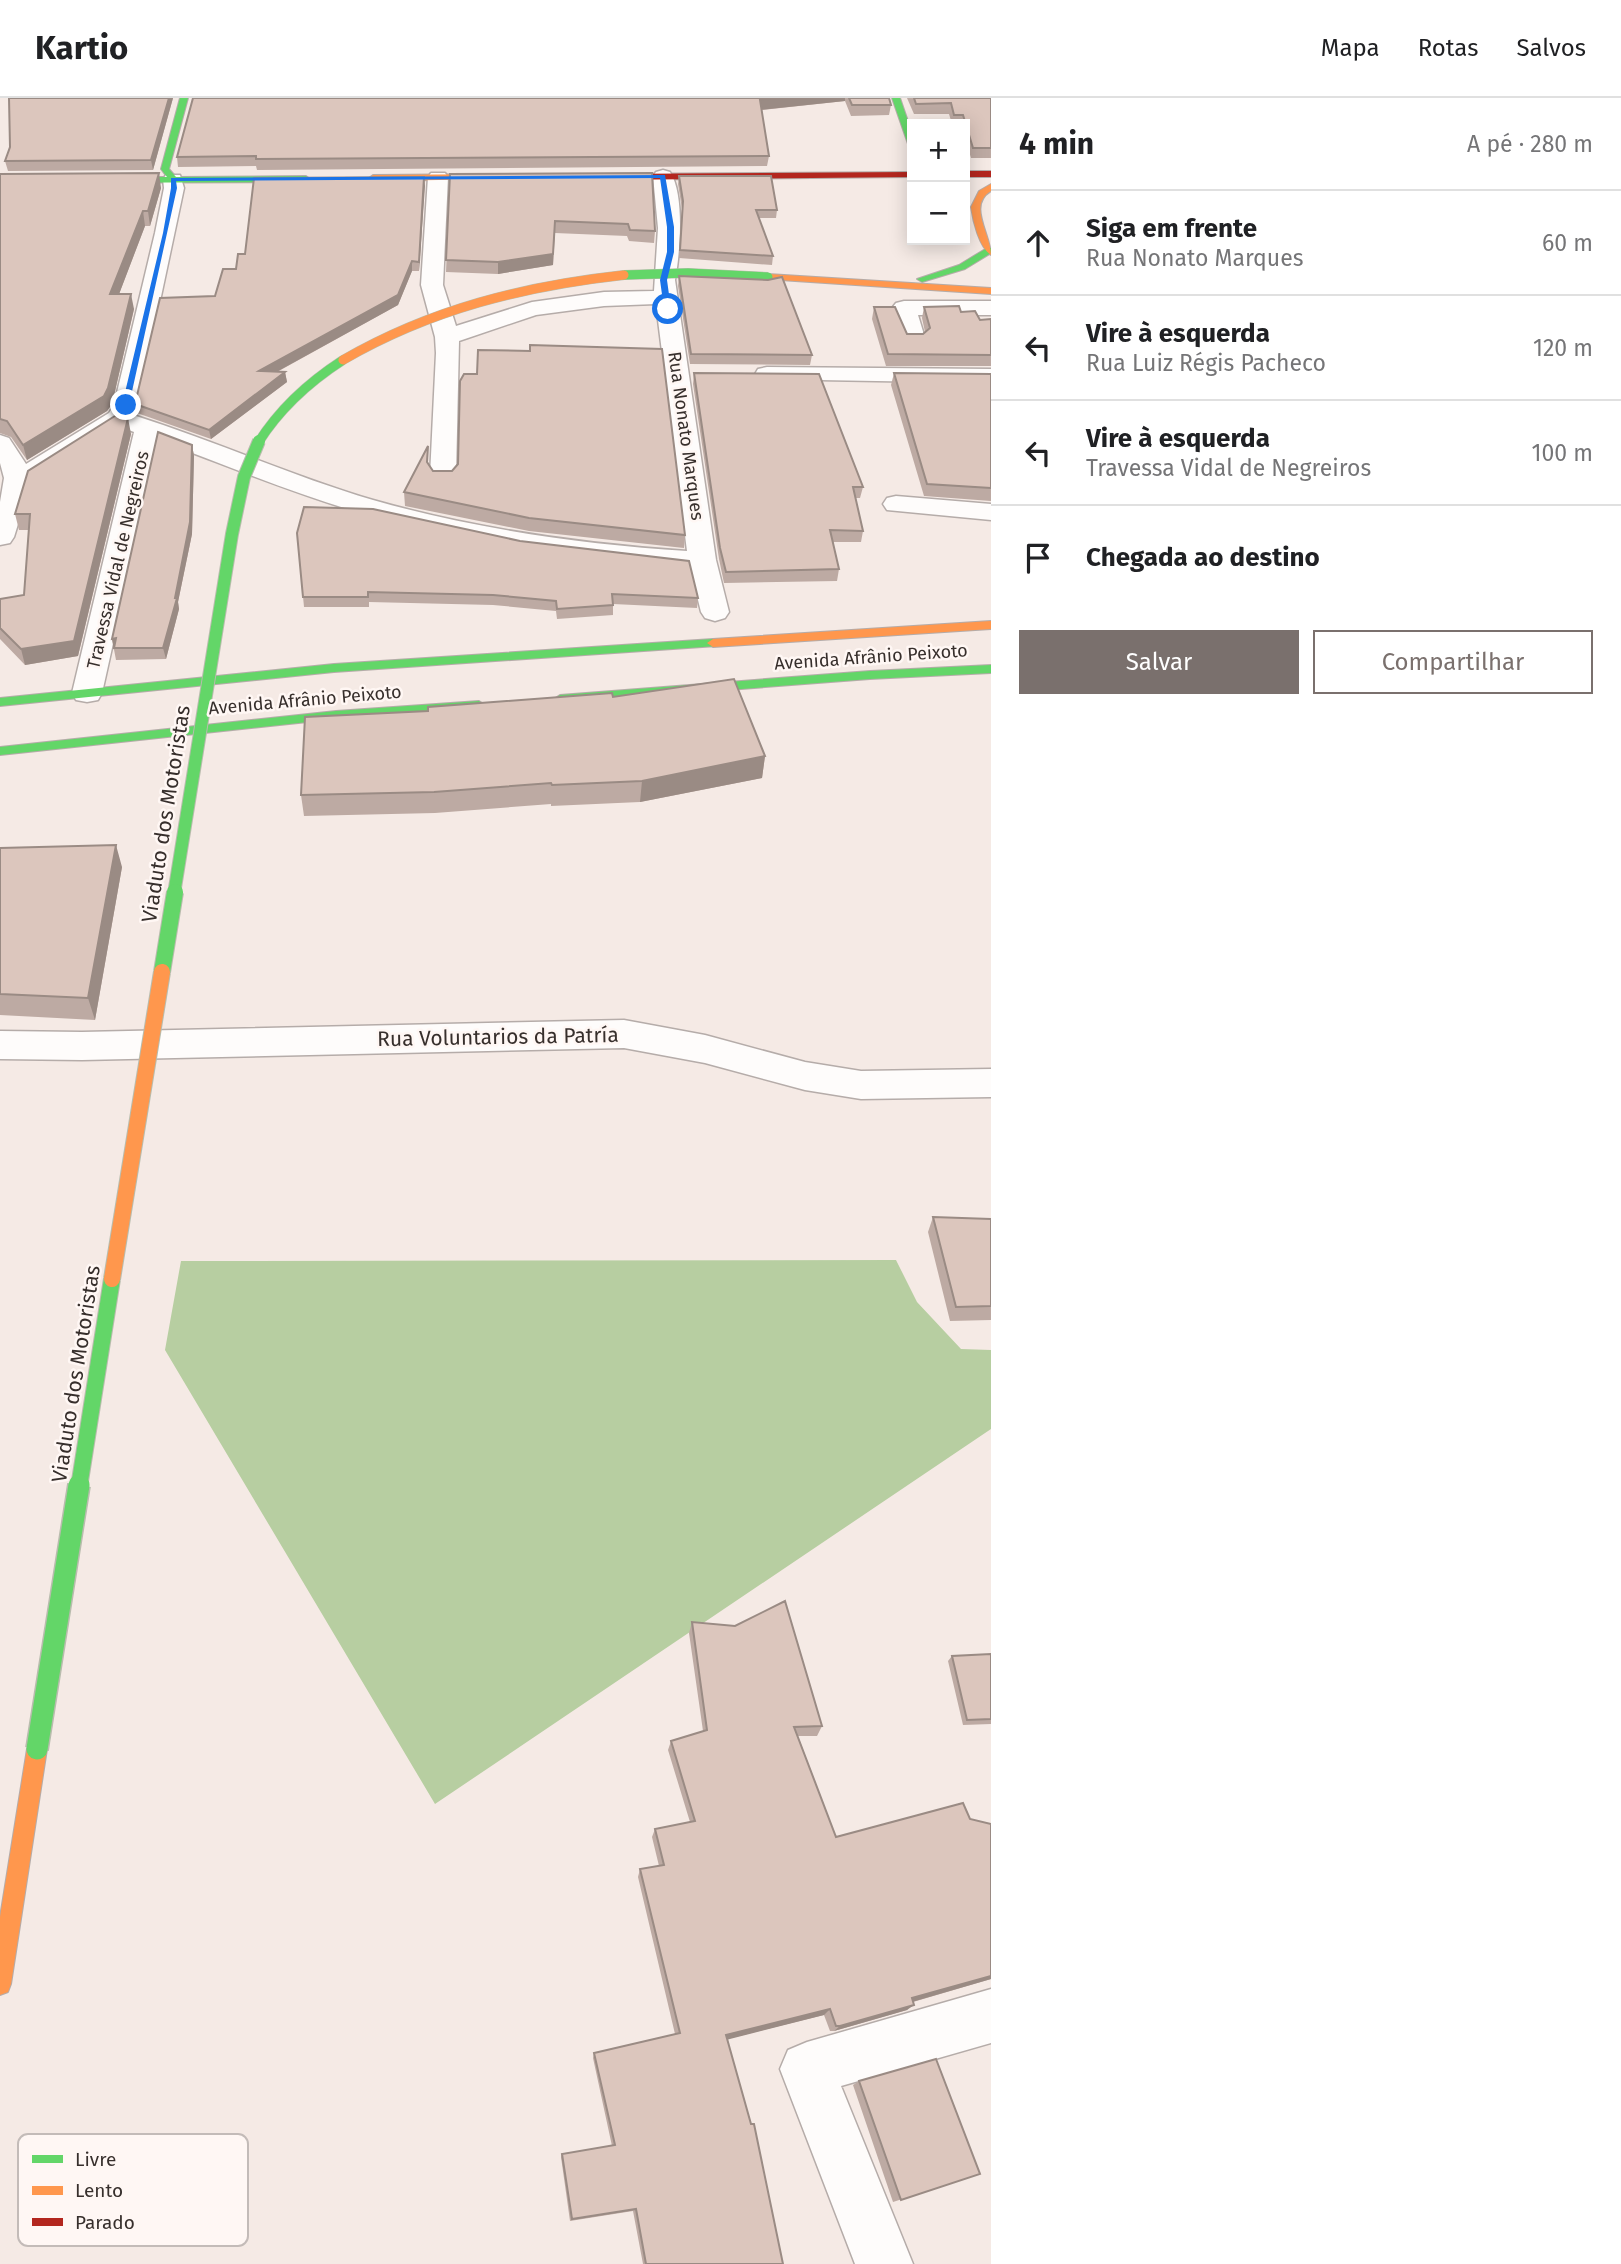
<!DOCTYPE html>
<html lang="pt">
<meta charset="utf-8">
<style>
body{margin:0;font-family:"Fira Sans",sans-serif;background:#f6f6f6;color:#202124}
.controls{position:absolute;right:21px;top:21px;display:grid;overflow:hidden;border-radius:0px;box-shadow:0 4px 18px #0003}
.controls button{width:63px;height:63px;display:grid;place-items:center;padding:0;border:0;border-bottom:2px solid #e0e0e0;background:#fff;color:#202124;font:35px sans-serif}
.stop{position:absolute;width:21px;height:21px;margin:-16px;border:5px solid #1a73e8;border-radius:50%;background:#fff}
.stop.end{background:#1a73e8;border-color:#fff;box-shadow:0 2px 7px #0008}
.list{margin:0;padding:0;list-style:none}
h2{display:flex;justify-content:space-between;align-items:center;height:91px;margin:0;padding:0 28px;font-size:30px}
h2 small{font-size:23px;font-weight:400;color:#757577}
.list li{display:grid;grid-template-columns:46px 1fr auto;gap:21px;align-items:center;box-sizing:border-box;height:105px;padding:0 28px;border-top:2px solid #e0e0e0}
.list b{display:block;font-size:26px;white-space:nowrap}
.list p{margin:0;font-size:23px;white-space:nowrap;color:#757577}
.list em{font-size:23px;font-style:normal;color:#757577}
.actions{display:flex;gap:14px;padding:21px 28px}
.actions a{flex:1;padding:16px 0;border:2px solid #7a706d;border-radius:0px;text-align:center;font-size:24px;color:#7a706d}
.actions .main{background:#7a706d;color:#fff}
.icon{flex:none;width:38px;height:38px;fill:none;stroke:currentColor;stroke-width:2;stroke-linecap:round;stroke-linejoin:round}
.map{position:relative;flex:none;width:991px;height:2166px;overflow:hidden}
header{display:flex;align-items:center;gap:42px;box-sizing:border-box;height:98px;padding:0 35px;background:#fff;border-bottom:2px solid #e0e0e0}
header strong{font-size:33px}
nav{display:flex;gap:38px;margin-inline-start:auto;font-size:24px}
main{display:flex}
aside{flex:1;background:#fff}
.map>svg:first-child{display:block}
.forest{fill:#b7cea1}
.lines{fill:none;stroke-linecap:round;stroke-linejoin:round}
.street-casing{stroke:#b5aca9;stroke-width:3}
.fast-casing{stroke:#b5aca9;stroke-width:2}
.slow-casing{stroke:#b5aca9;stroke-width:2}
.jam-casing{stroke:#b5aca9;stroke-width:2}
.street{fill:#fefcfb;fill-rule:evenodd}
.fast{fill:#63d668;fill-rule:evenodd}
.slow{fill:#ff974d;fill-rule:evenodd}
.jam{fill:#b3261e;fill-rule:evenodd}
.fast-bridge-far3-casing{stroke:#b8bcad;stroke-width:10;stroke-linecap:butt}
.fast-bridge-far2-casing{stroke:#b8bcad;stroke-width:14;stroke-linecap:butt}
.fast-bridge-far1-casing{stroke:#b8bcad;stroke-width:18;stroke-linecap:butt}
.fast-bridge-casing{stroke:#b8bcad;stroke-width:24;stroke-linecap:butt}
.slow-bridge-far1-casing{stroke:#b8bcad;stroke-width:10;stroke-linecap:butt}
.slow-bridge-casing{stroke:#b8bcad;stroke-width:18;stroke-linecap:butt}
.fast-bridge-far3{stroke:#63d668;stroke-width:9}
.fast-bridge-far2{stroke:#63d668;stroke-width:12}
.fast-bridge-far1{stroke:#63d668;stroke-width:16}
.fast-bridge{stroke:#63d668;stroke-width:21}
.slow-bridge-far1{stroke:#ff974d;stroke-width:9}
.slow-bridge{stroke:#ff974d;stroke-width:16}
.wall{fill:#bdaaa3}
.shaded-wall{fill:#9a8b84}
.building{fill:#dcc6bd;stroke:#9a8b84;stroke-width:2}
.route{fill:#1a73e8}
.labels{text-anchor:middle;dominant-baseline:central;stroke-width:5;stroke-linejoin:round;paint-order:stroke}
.far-street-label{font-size:18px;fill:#372f2c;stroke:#fff7f4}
.street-label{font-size:21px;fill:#372f2c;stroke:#fff7f4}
.key{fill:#fff7f4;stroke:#c3bbb8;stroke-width:2}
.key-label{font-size:19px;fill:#372f2c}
</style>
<header>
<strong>Kartio</strong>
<nav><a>Mapa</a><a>Rotas</a><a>Salvos</a></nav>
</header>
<main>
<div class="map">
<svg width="991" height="2166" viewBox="0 0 991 2166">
<rect width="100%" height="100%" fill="#f5eae5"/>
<!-- forest -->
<path class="forest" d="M896,1162L917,1204L961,1251L991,1252V1331L435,1706L165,1252L181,1163Z"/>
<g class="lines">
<!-- street casing -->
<g class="street-casing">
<path id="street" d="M663,72L670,74C685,96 680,156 675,182L716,462L729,514L725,520L715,523L705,520L701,514L690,470C576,462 463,445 354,413C287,393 223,366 158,342L102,595L98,602L87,604L76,602L72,595L134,334L121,329L30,387L14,439L10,445L0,447V404L4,380L0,365V337L9,340L26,366L109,315L114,307L155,135L164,90L163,81L166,77H180L184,90L138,307L133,317C213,342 291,378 373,402C475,431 581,446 687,453L656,206L604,208L536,217L459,243L456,378L452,384L443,386L434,384L430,378L436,255L435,239L421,187L428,79L431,75H445L448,79L443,187L456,228L532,204L604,194L654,193L658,130L653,78L656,74Z
M904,203H991V217H918L925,240L921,245H905L892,210L896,205Z
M767,269L991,271V285L758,281L755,276L758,271Z
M896,398L991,406V422L887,412L883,406L887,400Z
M624,922L705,937L805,964L861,973L991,971V999L861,1001L805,992L705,965L624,950L82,962L0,961V933L82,934Z
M991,1891V1945L841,1988L913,2166H855L780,1971L788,1952L807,1944Z"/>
</g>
<!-- fast casing -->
<g class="fast-casing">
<path id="fast" d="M180,0H188L169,71L176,79L306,78L310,81L306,84L0,85V79H167L161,71Z
M892,0H900L912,35V48L908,46Z
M987,150H991V155L965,171L922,184L917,181L959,167Z
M713,541L719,545L717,548L334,574L0,608V600L334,566Z
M991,567V575L870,581L560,605L554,601L560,597L870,573Z
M479,603L485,607L483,610L336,621L0,657V649L336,613Z"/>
</g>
<!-- slow casing -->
<g class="slow-casing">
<path id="slow" d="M502,76L505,77V81L373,83L369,80L373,77Z
M991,86V93C967,107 991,136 991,157C979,149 973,123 971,109L979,93Z
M768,176L991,190V196L765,181V177Z
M991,523V531L713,549L707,545L713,541Z
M37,1641L44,1644L47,1651L11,1886L8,1894L0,1897V1819L27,1651L30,1644Z"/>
</g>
<!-- jam casing -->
<g class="jam-casing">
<path id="jam" d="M965,73H991V79H965Z
M912,74V79L601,82L597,79L601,76Z"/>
</g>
<!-- street -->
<use href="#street" class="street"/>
<!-- fast -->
<use href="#fast" class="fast"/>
<!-- slow -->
<use href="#slow" class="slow"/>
<!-- jam -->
<use href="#jam" class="jam"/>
<!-- fast-bridge-far3 casing -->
<g class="fast-bridge-far3-casing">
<path id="fast-bridge-far3" d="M624,177L688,175L768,179
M258,345C280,310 309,284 343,262"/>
</g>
<!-- fast-bridge-far2 casing -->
<g class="fast-bridge-far2-casing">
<path id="fast-bridge-far2" d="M174,796L232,436L244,379L259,343"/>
</g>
<!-- fast-bridge-far1 casing -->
<g class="fast-bridge-far1-casing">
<path id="fast-bridge-far1" d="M162,874L175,794
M79,1389L112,1181"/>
</g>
<!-- fast-bridge casing -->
<g class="fast-bridge-casing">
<path id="fast-bridge" d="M37,1651L79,1387"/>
</g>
<!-- slow-bridge-far1 casing -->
<g class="slow-bridge-far1-casing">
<path id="slow-bridge-far1" d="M343,262C431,211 524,188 624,177"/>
</g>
<!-- slow-bridge casing -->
<g class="slow-bridge-casing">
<path id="slow-bridge" d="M112,1181L162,874"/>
</g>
<!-- fast-bridge-far3 -->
<use href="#fast-bridge-far3" class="fast-bridge-far3"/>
<!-- fast-bridge-far2 -->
<use href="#fast-bridge-far2" class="fast-bridge-far2"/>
<!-- fast-bridge-far1 -->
<use href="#fast-bridge-far1" class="fast-bridge-far1"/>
<!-- fast-bridge -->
<use href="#fast-bridge" class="fast-bridge"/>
<!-- slow-bridge-far1 -->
<use href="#slow-bridge-far1" class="slow-bridge-far1"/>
<!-- slow-bridge -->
<use href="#slow-bridge" class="slow-bridge"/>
</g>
<!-- wall -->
<path class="wall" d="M9,0H173L153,72L8,73L5,63L10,49Z
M193,0H889L891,7L889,17L851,18L845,3L761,12L769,58L767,68L257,72L256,68L178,69L177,59Z
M907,0H991V60H971L965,40V26H952L949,16H914Z
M0,76L161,90L150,128H145L119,196L134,211L112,306L107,313L27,362L11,339L0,335Z
M450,76L655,133L654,145L629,143L627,138L555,135L553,167L498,176L446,174Z
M679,78L777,112L776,120H759L773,158L772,167L679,160L682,111L678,86Z
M424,79L419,173H412L398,207L277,274H285L287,284L211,341L137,315L135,306L236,171L245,156Z
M679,178L812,257L810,267L690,266L678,188Z
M874,209L907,236H923L925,234L922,220L924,209L961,214L980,222L991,221V268H886L872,221Z
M694,275L863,389L860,400H855L863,433L861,444H832L839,471L837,483L724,485L719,461L693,286Z
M894,275L991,276V403L924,398L891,287Z
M131,336L78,558L25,567L0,541V501L24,497L29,432H19L15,416Z
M192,347L194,358L192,436L178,504L179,511L166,561L116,562L112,541Z
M433,373L685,437L684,450L529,433L405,408L404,394Z
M297,435L520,443L698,500L697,510L613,506V517L557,521L556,513L493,507L369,504V509H304Z
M613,599L765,658L762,680L640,704L551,708V706L435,715L304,718L301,697L428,613Z
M0,750L122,769L95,922L0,917Z
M933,1119L991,1121V1222L950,1223L928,1134Z
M692,1524L822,1628L817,1638H798L836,1739L970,1721L991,1726V1881L913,1904L907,1912L834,1933H830L824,1917L727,1941L783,2166H643L633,2113L570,2123L561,2059L562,2056L612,2048L593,1960L594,1955L675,1936L638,1779L640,1771L659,1768L652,1739L655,1731L690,1724L668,1652L671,1643L703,1633L689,1535Z
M991,1556V1626L963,1627L948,1563L952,1558Z
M859,1983L980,2076L893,2104L853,1987Z"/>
<!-- shaded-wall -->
<path class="shaded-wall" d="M169,0H173L153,72L151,62Z
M779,0H845V3L759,12L760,2Z
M159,75L161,90L150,128L148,113Z
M424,79L425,88L419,173V164Z
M143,113L145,128L113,212L110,196Z
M555,123L553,167L498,176V164Z
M412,163V173L398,207L260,283L259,273Z
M131,196L134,211L112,306L107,313L27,362L23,347Z
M285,274L287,284L211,341L209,332Z
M128,320L131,336L78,558L25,567L21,551Z
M192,347L194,358L192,436L178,504L179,511L166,561L163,550Z
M116,540L114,550V552L112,541Z
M765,658L762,680L640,704L642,683Z
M116,747L122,769L95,922L88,900Z
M991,1878V1881L905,1906L912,1900Z
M914,1907L907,1912L834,1933L840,1928Z
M830,1911L824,1917L722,1943L726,1937Z"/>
<!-- building -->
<path class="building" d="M9,0H169L151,62L5,63L10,49Z
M193,0H779L760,2L769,58L256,61V58L177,59Z
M849,0H889L891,7H852Z
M914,0H991V50H973L963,17H954L951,5L916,6Z
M159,75L148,113H143L110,196H131L108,290L104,298L23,347L7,323L0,321V76Z
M652,75L655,133L630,132L628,126L555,123L553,156L498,164L446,162L450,76Z
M679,78H771L777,112H756L773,158L680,152L683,103Z
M424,79L419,164L412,163L398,197L259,273L285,274L209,332L135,306L160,200L215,198L223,171H236L238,156H245L254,80Z
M679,178L768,182L782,179L812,257L691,256Z
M959,208L961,214L975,213L980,222L991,221V257L888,256L874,209H895L907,236H923L930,230L924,209Z
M530,247L662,251L685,437L529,420L404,394L428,348L427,364L433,373H452L458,366L460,283L464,276H477L478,252L530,253Z
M694,275L819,276L863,389H853L863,433L830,432L839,471L726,474L720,450Z
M894,275L991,276V390L927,386Z
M118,316L128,320L74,543L21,551L0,530V501L24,497L30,416H15L28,373Z
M158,334L192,347L190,424L175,500H177L163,550H114L116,540L112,541Z
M304,409L373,411L520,443L689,463L698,500L612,496L613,507L557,511L556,503L493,497L368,494V499H303L297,435Z
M734,581L765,658L642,683L552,687L551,685L434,694L301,697L305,619L428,613V609L612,595L613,599Z
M116,747L88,900L0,896V750Z
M933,1119L991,1121V1208L956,1209Z
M785,1503L822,1628L794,1629L836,1739L963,1705L970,1721L991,1726V1878L912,1900L914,1907L840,1928H836L830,1911L726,1937L751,2026H754L783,2166H646L636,2111L572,2121L562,2056L615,2047L594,1955L680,1935L640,1771L664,1767L655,1731L695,1723L671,1643L707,1632L692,1524L735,1528Z
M991,1556V1621L967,1622L952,1558Z
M936,1961L980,2076L901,2102L859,1983Z"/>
<!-- route -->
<path class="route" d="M665,77L674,129V154L667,182L671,211L668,213L664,211L660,182L667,154V129L660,80L176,83L177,90L129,307L126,309L122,307L163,135L171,90V80Z"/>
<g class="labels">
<!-- far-street labels -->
<g class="far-street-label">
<text transform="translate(686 338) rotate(82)">Rua Nonato Marques</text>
<text transform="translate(118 462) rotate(-77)">Travessa Vidal de Negreiros</text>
<text transform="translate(871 559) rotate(-4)">Avenida Afrânio Peixoto</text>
<text transform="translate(305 602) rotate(-5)">Avenida Afrânio Peixoto</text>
</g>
<!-- street labels -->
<g class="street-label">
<text transform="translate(166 716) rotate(-81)">Viaduto dos Motoristas</text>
<text transform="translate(498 939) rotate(-1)">Rua Voluntarios da Patría</text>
<text transform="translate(76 1276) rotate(-81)">Viaduto dos Motoristas</text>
</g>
</g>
<!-- legend -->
<rect x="18" y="2036" width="230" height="112" rx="10" class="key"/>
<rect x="32" y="2057" width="31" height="8" fill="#63d668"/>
<rect x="32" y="2088" width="31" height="9" fill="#ff974d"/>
<rect x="32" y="2120" width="31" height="8" fill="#b3261e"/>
<g class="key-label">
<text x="75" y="2068">Livre</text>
<text x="75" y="2099">Lento</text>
<text x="75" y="2131">Parado</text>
</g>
</svg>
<div class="controls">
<button>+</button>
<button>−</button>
</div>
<div class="stop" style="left:668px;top:211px"></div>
<div class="stop end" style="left:126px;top:307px"></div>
</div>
<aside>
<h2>4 min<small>A pé · 280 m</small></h2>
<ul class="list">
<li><svg class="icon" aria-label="ahead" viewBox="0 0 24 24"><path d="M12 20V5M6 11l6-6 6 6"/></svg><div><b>Siga em frente</b><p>Rua Nonato Marques</p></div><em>60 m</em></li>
<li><svg class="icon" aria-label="left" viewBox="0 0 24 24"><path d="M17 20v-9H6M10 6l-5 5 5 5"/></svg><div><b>Vire à esquerda</b><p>Rua Luiz Régis Pacheco</p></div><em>120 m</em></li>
<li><svg class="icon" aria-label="left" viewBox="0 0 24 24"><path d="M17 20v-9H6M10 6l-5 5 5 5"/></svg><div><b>Vire à esquerda</b><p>Travessa Vidal de Negreiros</p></div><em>100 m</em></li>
<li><svg class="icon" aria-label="arrive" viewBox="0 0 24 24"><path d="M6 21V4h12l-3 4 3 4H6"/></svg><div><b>Chegada ao destino</b></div></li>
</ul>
<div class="actions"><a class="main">Salvar</a><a>Compartilhar</a></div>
</aside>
</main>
